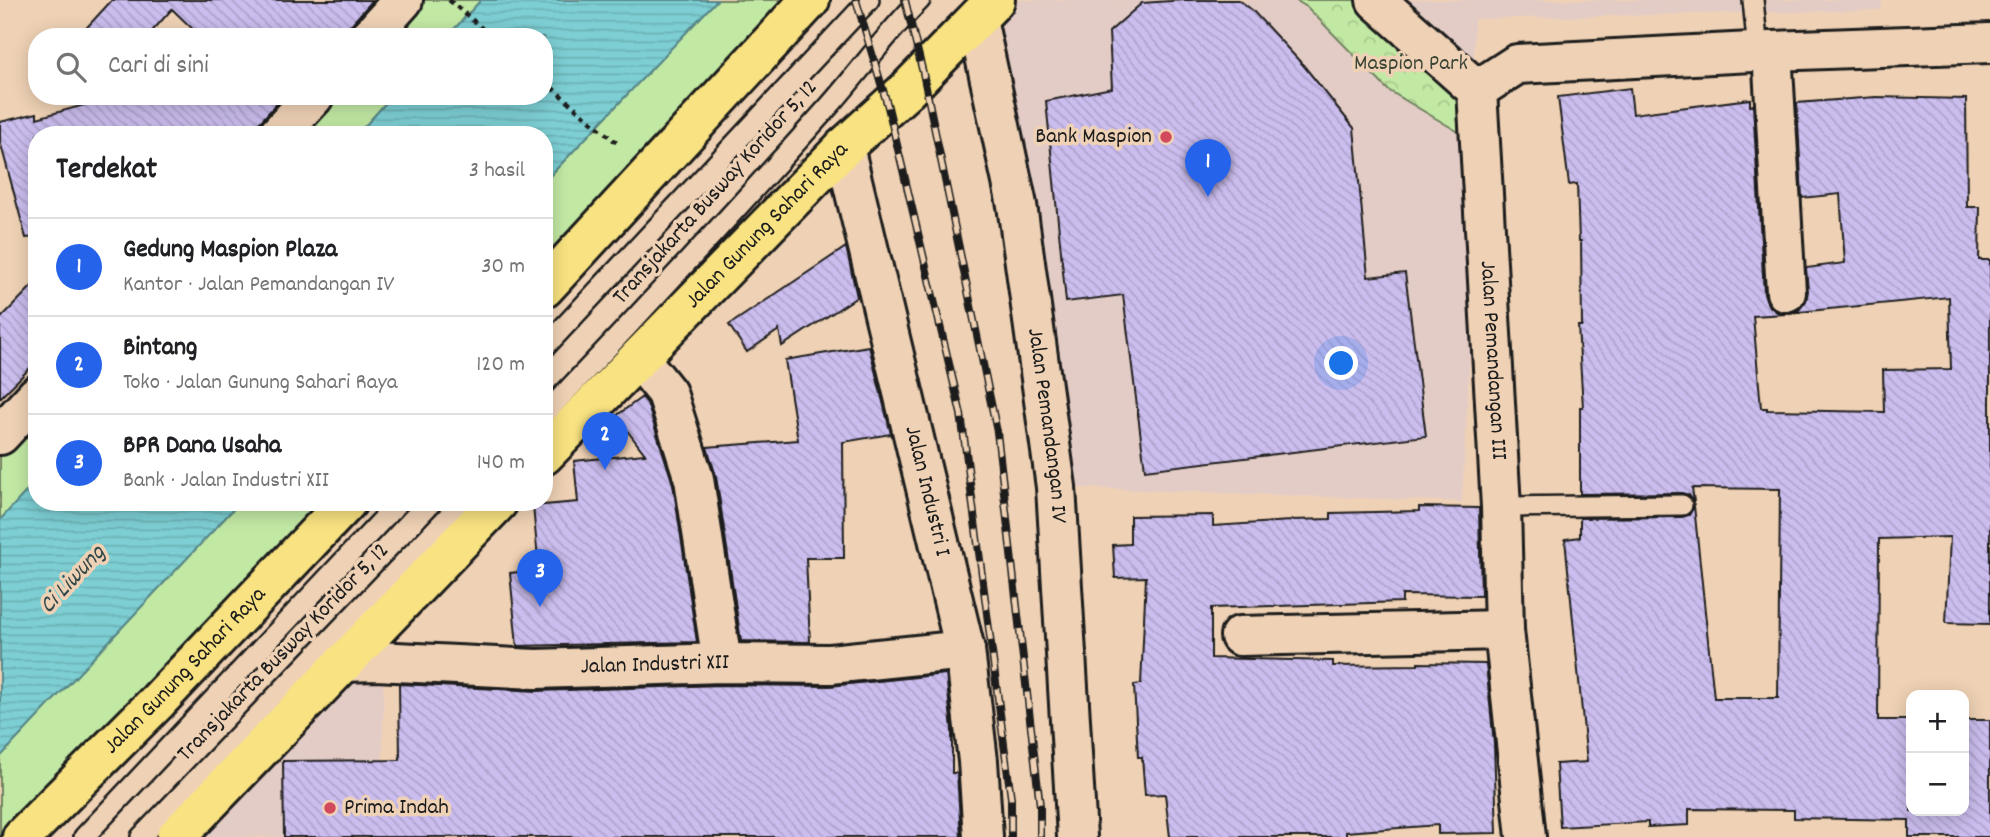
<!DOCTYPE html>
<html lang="id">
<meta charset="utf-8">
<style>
body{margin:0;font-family:Dekko,sans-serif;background:#f6f6f6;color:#202124}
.controls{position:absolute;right:21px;bottom:21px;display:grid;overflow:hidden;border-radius:14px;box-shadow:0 4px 18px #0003}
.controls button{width:63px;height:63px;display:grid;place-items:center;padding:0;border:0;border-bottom:2px solid #e0e0e0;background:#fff;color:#202124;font:35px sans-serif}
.you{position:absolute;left:1342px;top:364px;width:24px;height:24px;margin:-18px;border:5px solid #fff;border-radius:50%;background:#1a73e8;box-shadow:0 0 0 10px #1a73e833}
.badge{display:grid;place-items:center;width:46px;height:46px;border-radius:50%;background:#2563eb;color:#fff;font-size:23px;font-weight:700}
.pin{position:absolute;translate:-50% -58px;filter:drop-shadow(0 2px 4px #0008)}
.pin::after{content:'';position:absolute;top:37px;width:24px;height:21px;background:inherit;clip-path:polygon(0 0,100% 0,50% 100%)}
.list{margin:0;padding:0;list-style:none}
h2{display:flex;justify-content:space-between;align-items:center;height:91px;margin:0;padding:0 28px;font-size:30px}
h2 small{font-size:23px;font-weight:400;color:#757577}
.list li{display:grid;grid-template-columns:46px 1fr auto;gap:21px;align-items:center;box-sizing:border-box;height:98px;padding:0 28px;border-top:2px solid #e0e0e0}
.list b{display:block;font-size:26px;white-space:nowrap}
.list p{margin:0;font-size:23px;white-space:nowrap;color:#757577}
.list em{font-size:23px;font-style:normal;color:#757577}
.icon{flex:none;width:38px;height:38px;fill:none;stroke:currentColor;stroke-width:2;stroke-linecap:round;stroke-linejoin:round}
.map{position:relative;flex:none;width:1990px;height:837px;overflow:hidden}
.search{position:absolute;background:#fff;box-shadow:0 4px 18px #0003;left:28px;top:28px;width:525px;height:77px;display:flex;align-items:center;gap:18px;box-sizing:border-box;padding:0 24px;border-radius:28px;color:#757577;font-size:26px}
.panel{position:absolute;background:#fff;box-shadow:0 4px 18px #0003;left:28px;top:126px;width:525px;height:385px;border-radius:28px}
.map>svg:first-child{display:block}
.built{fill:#e4ccc6}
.grass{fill:#c2e9a4;stroke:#6f8260;stroke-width:2}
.park{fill:url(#park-crowns);stroke:#6f8260;stroke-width:2}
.water{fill:url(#water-rules);stroke:#56878a;stroke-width:2}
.building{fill:url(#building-back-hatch);stroke:#1c1c1c;stroke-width:2}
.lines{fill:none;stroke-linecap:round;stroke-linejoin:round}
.service-casing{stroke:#1c1c1c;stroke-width:24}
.minor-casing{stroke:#1c1c1c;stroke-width:44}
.primary-casing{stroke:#1c1c1c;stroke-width:44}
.path{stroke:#1c1c1c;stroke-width:4.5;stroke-dasharray:5 5;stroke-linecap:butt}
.service{stroke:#efd2b5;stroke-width:19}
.minor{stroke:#efd2b5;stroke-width:38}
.primary{stroke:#f8e281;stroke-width:38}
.rail-casing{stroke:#1c1c1c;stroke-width:8}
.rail{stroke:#efd2b5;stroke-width:5;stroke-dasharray:16;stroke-linecap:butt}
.poi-dot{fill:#d1495b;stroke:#efd2b5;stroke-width:2.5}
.labels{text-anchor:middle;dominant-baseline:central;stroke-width:7;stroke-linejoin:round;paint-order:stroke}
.park-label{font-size:23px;fill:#3d4537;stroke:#efd2b5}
.poi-label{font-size:23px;fill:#1c1c1c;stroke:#efd2b5;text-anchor:end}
.street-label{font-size:23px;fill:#1c1c1c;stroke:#efd2b5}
.water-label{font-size:24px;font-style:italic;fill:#34494a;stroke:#efd2b5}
</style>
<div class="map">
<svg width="1990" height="837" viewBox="0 0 1990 837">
<defs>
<pattern id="park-crowns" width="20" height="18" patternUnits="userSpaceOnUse" patternTransform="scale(1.75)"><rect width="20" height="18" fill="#c2e9a4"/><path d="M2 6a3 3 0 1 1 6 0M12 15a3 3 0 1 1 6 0" fill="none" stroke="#a6c78d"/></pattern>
<pattern id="water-rules" width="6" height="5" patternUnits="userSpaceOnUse" patternTransform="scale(1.75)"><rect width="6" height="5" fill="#7dcfd4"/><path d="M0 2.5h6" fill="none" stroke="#6bb1b5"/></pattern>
<pattern id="building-back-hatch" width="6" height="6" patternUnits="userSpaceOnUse" patternTransform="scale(1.75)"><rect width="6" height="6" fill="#cbbdee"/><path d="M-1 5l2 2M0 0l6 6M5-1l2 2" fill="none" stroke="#aea2cc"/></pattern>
</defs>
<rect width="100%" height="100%" fill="#efd2b5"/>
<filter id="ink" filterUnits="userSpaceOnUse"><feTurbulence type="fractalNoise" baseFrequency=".0143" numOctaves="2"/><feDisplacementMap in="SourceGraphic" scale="14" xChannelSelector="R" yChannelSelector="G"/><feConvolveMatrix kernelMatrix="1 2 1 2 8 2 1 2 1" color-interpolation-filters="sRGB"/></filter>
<g filter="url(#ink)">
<!-- built -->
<path class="built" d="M996,0H1882L1881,10L1474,19V282L1462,502L1056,487L977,19Z
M384,649L382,837H201Z"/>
<!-- grass -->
<path class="grass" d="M420,0H481L447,37H386Z
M717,0H811L544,288V182Z
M330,96H392L357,135H294Z
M37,403V480L0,520V440Z
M240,502H347L24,837H0V757Z"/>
<!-- park -->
<path class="park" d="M1295,0H1392L1475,74L1462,134L1388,90L1307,7Z"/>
<!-- water -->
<path class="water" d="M481,0H717L544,182V135H357L392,96H544V37H447Z
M37,480V502H240L0,757V520Z"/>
<!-- building -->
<path class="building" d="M112,0H373L340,37H201L172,9L147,37H78Z
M1185,0H1239L1252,10L1304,66L1354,128L1368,277L1405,273L1426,436L1145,470L1123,295L1066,302L1046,101L1112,88L1109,32L1142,3Z
M1630,88L1633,114L1750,99V106L1753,105L1764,293L1768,305L1777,312L1786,314L1753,316L1761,408H1767V410L1884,412L1883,370L1951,369L1949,297L1789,313L1799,310L1806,301L1808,291L1806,268L1845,263L1840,194L1802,198L1797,103L1876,97L1966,99L1967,207H1980L1979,260H1990V624L1946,623L1950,537L1879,539L1878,720H1911V811H1964V720H1990V837H1909V820L1794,818V810L1689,809V825L1648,827V822L1560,827L1556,764L1587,762L1565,539L1580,537V518L1682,517L1689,515L1694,506L1714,698H1778L1780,489L1692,488L1694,502L1689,495L1682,493L1580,494V407H1583L1578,326H1582L1581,241H1579L1577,184L1569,185L1558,97Z
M117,96H284L248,135H37V237L26,238L0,141V122L37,113V118Z
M846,247L857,297L782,346L779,330L747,352L729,325Z
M37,281V361L0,398V319Z
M869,346L891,434L843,442L844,558H806L810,642L741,641L716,476L707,447L798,440L785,360Z
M642,397L647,403L673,484L697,642L517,646L510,573L539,570L533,506L578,502L574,461L645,454L616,416Z
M1419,507L1479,508L1481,596L1402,595V602L1211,608V658L1333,661V666L1418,665V663L1486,664L1494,744L1497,833L1438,834V825L1346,832V837H1170L1165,794L1145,795L1142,757H1138L1134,685L1141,684L1146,577L1115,578L1113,545L1130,544V516L1213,515V526L1291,521V520L1331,519V513L1419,511Z
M946,674L952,730V773H957L961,837H284L283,761L400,760L399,684L537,691L722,685L830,686Z"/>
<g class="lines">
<!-- service casing -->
<g class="service-casing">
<path id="service" d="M1753,0L1758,51
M544,348L869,0
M544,415C641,313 736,210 830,105C860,71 887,33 920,0
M1501,507L1682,505
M84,837L399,502
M141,837L462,502"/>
</g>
<!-- minor casing -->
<g class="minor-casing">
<g id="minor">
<path id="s1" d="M1376,0L1477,90L1501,507L1504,630L1526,837"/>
<path id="s2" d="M977,19L1017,205L1056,487L1077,837"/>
<path d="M370,37L403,0"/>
<path d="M1772,51L1786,292"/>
<path d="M1477,90L1517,64L1772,51L1990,43"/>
<path d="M278,135L314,96"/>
<path id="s3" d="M844,147L965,650L978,761L983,837"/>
<path d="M639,358L667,393L694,479L722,663"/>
<path d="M0,435L37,395"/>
<path d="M1240,636L1504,630"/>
<path id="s4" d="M343,662L376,661L536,669L722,663L830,664L965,650"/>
</g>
</g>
<!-- primary casing -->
<g class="primary-casing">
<g id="primary">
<path d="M544,288L810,0"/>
<path id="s5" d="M544,455L844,147L907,90L995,0"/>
<path id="s6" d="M22,837L158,701L347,502"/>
<path d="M176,837L498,502"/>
</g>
</g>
<!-- path -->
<path class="path" d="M449,0L492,37
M544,81L618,144"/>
<!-- service -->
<use href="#service" class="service"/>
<!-- minor -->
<use href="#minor" class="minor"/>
<!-- primary -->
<use href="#primary" class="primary"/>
<!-- rail casing -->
<g class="rail-casing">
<path id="rail" d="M856,0L888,107L961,414L1011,798V837
M905,0L923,73L997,432L1040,806V837"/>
</g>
<!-- rail -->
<use href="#rail" class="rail"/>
</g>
</g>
<!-- markers -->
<g class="poi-dot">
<circle cx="1166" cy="137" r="7"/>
<circle cx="330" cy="808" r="7"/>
</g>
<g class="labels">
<!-- park labels -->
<g class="park-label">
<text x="1411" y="64">Maspion Park</text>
</g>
<!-- poi labels -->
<g class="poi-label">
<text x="1152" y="137">Bank Maspion</text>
<text x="344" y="808" text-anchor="start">Prima Indah</text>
</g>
<!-- street labels -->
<g class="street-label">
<text transform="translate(716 193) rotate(-48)">Transjakarta Busway Koridor 5, 12</text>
<text stroke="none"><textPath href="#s5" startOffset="320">Jalan Gunung Sahari Raya</textPath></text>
<text stroke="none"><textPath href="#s1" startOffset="406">Jalan Pemandangan III</textPath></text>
<text stroke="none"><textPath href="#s2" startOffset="413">Jalan Pemandangan IV</textPath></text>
<text stroke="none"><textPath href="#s3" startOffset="354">Jalan Industri I</textPath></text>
<text transform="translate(284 653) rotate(-46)">Transjakarta Busway Koridor 5, 12</text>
<text stroke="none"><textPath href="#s4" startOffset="312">Jalan Industri XII</textPath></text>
<text stroke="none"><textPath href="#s6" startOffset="233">Jalan Gunung Sahari Raya</textPath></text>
</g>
<!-- water labels -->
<g class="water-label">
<text transform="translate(73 580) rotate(-47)">Ci Liwung</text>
</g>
</g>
</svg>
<div class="controls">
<button>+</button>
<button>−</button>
</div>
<div class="you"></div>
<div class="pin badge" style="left:1208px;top:197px">1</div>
<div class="pin badge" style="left:605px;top:470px">2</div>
<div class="pin badge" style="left:540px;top:607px">3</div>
<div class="search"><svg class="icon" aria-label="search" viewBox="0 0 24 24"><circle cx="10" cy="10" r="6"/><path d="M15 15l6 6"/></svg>Cari di sini</div>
<section class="panel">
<h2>Terdekat<small>3 hasil</small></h2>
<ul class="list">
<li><span class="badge">1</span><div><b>Gedung Maspion Plaza</b><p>Kantor · Jalan Pemandangan IV</p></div><em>30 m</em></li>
<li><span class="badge">2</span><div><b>Bintang</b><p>Toko · Jalan Gunung Sahari Raya</p></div><em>120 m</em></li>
<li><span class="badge">3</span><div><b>BPR Dana Usaha</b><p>Bank · Jalan Industri XII</p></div><em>140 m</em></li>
</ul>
</section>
</div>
